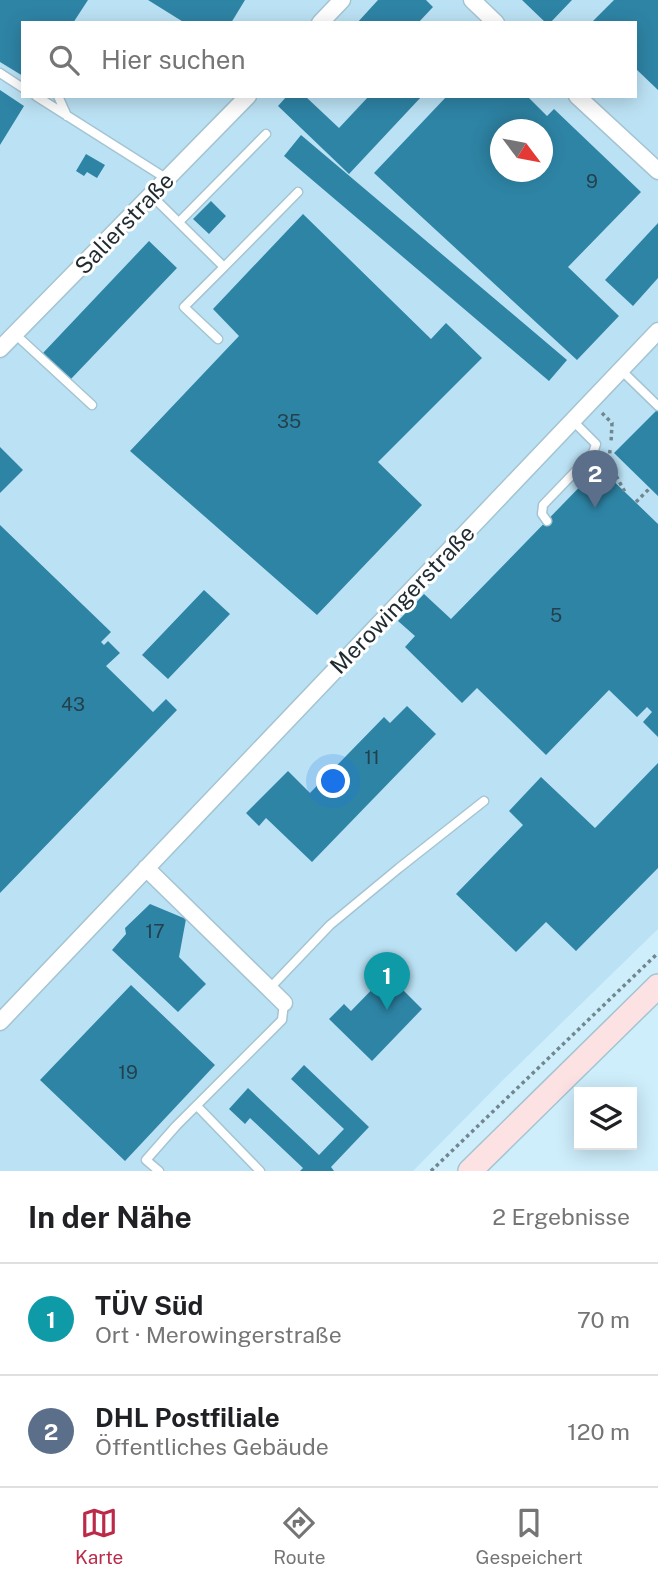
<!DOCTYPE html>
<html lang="de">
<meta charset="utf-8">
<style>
body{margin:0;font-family:"Public Sans",sans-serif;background:#f6f6f6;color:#202124}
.controls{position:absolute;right:21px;bottom:21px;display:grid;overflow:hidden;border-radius:0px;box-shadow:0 4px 18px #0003}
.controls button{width:63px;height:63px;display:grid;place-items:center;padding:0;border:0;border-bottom:2px solid #e0e0e0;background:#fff;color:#202124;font:35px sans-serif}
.compass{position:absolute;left:490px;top:119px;width:63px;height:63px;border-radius:50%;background:#fff;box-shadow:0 4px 18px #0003;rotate:122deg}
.you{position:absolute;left:334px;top:782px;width:24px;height:24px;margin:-18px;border:5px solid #fff;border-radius:50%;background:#1a73e8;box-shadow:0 0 0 10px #1a73e833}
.badge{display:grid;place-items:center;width:46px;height:46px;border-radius:50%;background:#bb2a49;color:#fff;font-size:23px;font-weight:700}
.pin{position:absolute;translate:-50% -58px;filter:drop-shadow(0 2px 4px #0008)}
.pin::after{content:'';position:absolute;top:37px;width:24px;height:21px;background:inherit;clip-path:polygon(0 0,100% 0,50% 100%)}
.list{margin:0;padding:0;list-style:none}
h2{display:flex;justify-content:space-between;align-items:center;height:91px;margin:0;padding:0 28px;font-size:30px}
h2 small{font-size:23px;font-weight:400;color:#757577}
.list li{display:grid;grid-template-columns:46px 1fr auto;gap:21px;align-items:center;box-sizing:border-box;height:112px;padding:0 28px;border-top:2px solid #e0e0e0}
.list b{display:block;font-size:26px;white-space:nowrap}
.list p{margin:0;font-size:23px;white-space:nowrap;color:#757577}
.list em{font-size:23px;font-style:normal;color:#757577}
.icon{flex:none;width:38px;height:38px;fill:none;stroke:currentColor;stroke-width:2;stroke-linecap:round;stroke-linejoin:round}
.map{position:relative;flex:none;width:658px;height:1171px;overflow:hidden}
.search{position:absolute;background:#fff;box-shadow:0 4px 18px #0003;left:21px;right:21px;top:21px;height:77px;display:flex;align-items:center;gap:18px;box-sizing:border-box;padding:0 24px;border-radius:0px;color:#757577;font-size:26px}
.sheet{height:315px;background:#fff}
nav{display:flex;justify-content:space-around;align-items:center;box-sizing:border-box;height:98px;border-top:2px solid #e0e0e0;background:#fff;font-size:19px;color:#757577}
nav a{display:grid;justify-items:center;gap:4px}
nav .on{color:#bb2a49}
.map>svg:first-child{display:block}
.built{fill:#bbe2f4;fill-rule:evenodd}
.building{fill:#2e84a5;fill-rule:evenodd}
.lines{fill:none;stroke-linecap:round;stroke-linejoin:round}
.lane-casing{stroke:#a5c4d2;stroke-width:11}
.street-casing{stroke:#a5c4d2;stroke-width:19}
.secondary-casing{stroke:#a5c4d2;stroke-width:26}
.path{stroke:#71868f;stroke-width:3.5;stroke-dasharray:3.5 3.5;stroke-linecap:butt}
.lane{stroke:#fff;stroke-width:8}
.street{stroke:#fff;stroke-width:16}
.secondary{stroke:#fde2e4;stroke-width:23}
.labels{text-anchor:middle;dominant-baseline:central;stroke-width:6;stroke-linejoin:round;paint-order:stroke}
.number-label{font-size:19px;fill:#23414d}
.street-label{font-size:23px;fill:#1f2b30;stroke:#fff}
</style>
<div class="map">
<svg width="658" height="1171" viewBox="0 0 658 1171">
<rect width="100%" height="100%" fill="#ceeefc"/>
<!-- built -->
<path class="built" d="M0,0H658V929L503,1080L413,1171H0ZM23,23H635V96H23ZM500,130H542V172H500Z"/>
<!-- building -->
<path class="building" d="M0,0H88L73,23H23V76L0,62Z
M148,0H245L231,23H185Z
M378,0H426L433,7L418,23H357Z
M522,0H572L550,23H546Z
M614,0H658V90L635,68V23H591Z
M0,90L24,106L0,145Z
M287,96H305L339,128L369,96H422L349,174L278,106Z
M447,96H527L547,116L554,109L641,192L568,267L619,316L577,360L374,173ZM500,130H542V172H500Z
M301,135L567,360L549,381L284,156Z
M86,154L105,165L97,178L87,172L84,176L76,171Z
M211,201L226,216L209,234L193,219Z
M303,214L431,339L446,323L482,358L378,462L422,505L317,615L130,451L239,336L213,309Z
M658,223V278L633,306L605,280Z
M149,241L177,268L70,380L43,353Z
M658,409V496L614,453Z
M0,447L23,470L0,493Z
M599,467L658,524V737L643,722L652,712L647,707L637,717L609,690L546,755L477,688L462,703L405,647L415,636L398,621L424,594L451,619Z
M0,525L111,632L101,642L104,645L108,641L120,653L106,666L153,712L166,699L177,710L0,893Z
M204,590L230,614L168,679L142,655Z
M407,706L436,734L312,862L266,818L259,826L246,813L288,771L310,793L384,717L390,723Z
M658,763V868L576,951L546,922L516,952L456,894L523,825L509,811L541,777L595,828Z
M150,904L186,919L179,957L206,984L178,1012L112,950L126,934L125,928Z
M387,974L422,1009L372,1061L329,1019L344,1004L351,1011Z
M131,985L215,1065L125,1161L40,1080Z
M304,1065L369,1127L331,1167L334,1171H300L303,1168L250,1118L245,1124L229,1109L248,1088L319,1155L344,1129L291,1079Z"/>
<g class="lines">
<!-- lane casing -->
<g class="lane-casing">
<path id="lane" d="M0,73L23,88
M36,96L167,179
M58,96L67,116
M151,195L224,267L298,192
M179,222L266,134
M15,334L92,405
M218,339L184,307L224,267
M621,370L658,406
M547,521L542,514L543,505L593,453L596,444L573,421
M269,989L330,925L399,868L484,801
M197,1106L260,1171
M159,1171L146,1160L176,1126L282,1020L284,1003"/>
</g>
<!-- street casing -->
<g class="street-casing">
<path id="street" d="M472,0L496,23
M320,23L342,0
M577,96L658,171
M0,349L248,96
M146,868L284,1003
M0,1022L658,331"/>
</g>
<!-- secondary casing -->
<g class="secondary-casing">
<path id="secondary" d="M470,1171L658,986"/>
</g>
<!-- path -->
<path class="path" d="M602,413L612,423L611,443
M610,450L609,463L625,492
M636,502L650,488
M431,1171L658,953"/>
<!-- lane -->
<use href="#lane" class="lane"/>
<!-- street -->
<use href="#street" class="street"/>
<!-- secondary -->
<use href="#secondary" class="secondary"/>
</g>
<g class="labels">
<!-- number labels -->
<g class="number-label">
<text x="592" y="181">9</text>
<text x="289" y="421">35</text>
<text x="556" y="615">5</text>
<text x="73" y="704">43</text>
<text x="372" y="757">11</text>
<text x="155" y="931">17</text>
<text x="128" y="1072">19</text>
</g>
<!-- street labels -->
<g class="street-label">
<text transform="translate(124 223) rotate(-46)">Salierstraße</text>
<text transform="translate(402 599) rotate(-46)">Merowingerstraße</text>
</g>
</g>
</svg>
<div class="controls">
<button><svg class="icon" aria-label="layers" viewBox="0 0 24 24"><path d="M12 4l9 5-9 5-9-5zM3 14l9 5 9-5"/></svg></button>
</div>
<svg class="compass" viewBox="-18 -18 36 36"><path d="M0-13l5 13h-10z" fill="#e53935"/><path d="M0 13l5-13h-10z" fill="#757577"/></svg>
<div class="you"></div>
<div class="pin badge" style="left:387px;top:1010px;background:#0f9aa8">1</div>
<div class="pin badge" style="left:595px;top:508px;background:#5c6f8a">2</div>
<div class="search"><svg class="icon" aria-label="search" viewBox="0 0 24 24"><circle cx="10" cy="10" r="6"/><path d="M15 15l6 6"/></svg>Hier suchen</div>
</div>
<section class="sheet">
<h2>In der Nähe<small>2 Ergebnisse</small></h2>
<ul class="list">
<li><span class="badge" style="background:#0f9aa8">1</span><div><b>TÜV Süd</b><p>Ort · Merowingerstraße</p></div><em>70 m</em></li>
<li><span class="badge" style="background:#5c6f8a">2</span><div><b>DHL Postfiliale</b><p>Öffentliches Gebäude</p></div><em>120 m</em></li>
</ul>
</section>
<nav>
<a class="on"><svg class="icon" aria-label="map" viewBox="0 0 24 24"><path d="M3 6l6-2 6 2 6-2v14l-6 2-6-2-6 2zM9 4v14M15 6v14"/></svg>Karte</a>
<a><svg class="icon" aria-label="directions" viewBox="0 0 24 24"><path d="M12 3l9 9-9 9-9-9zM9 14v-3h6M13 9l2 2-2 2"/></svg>Route</a>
<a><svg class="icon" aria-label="saved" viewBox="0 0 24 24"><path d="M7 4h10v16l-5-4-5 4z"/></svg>Gespeichert</a>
</nav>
